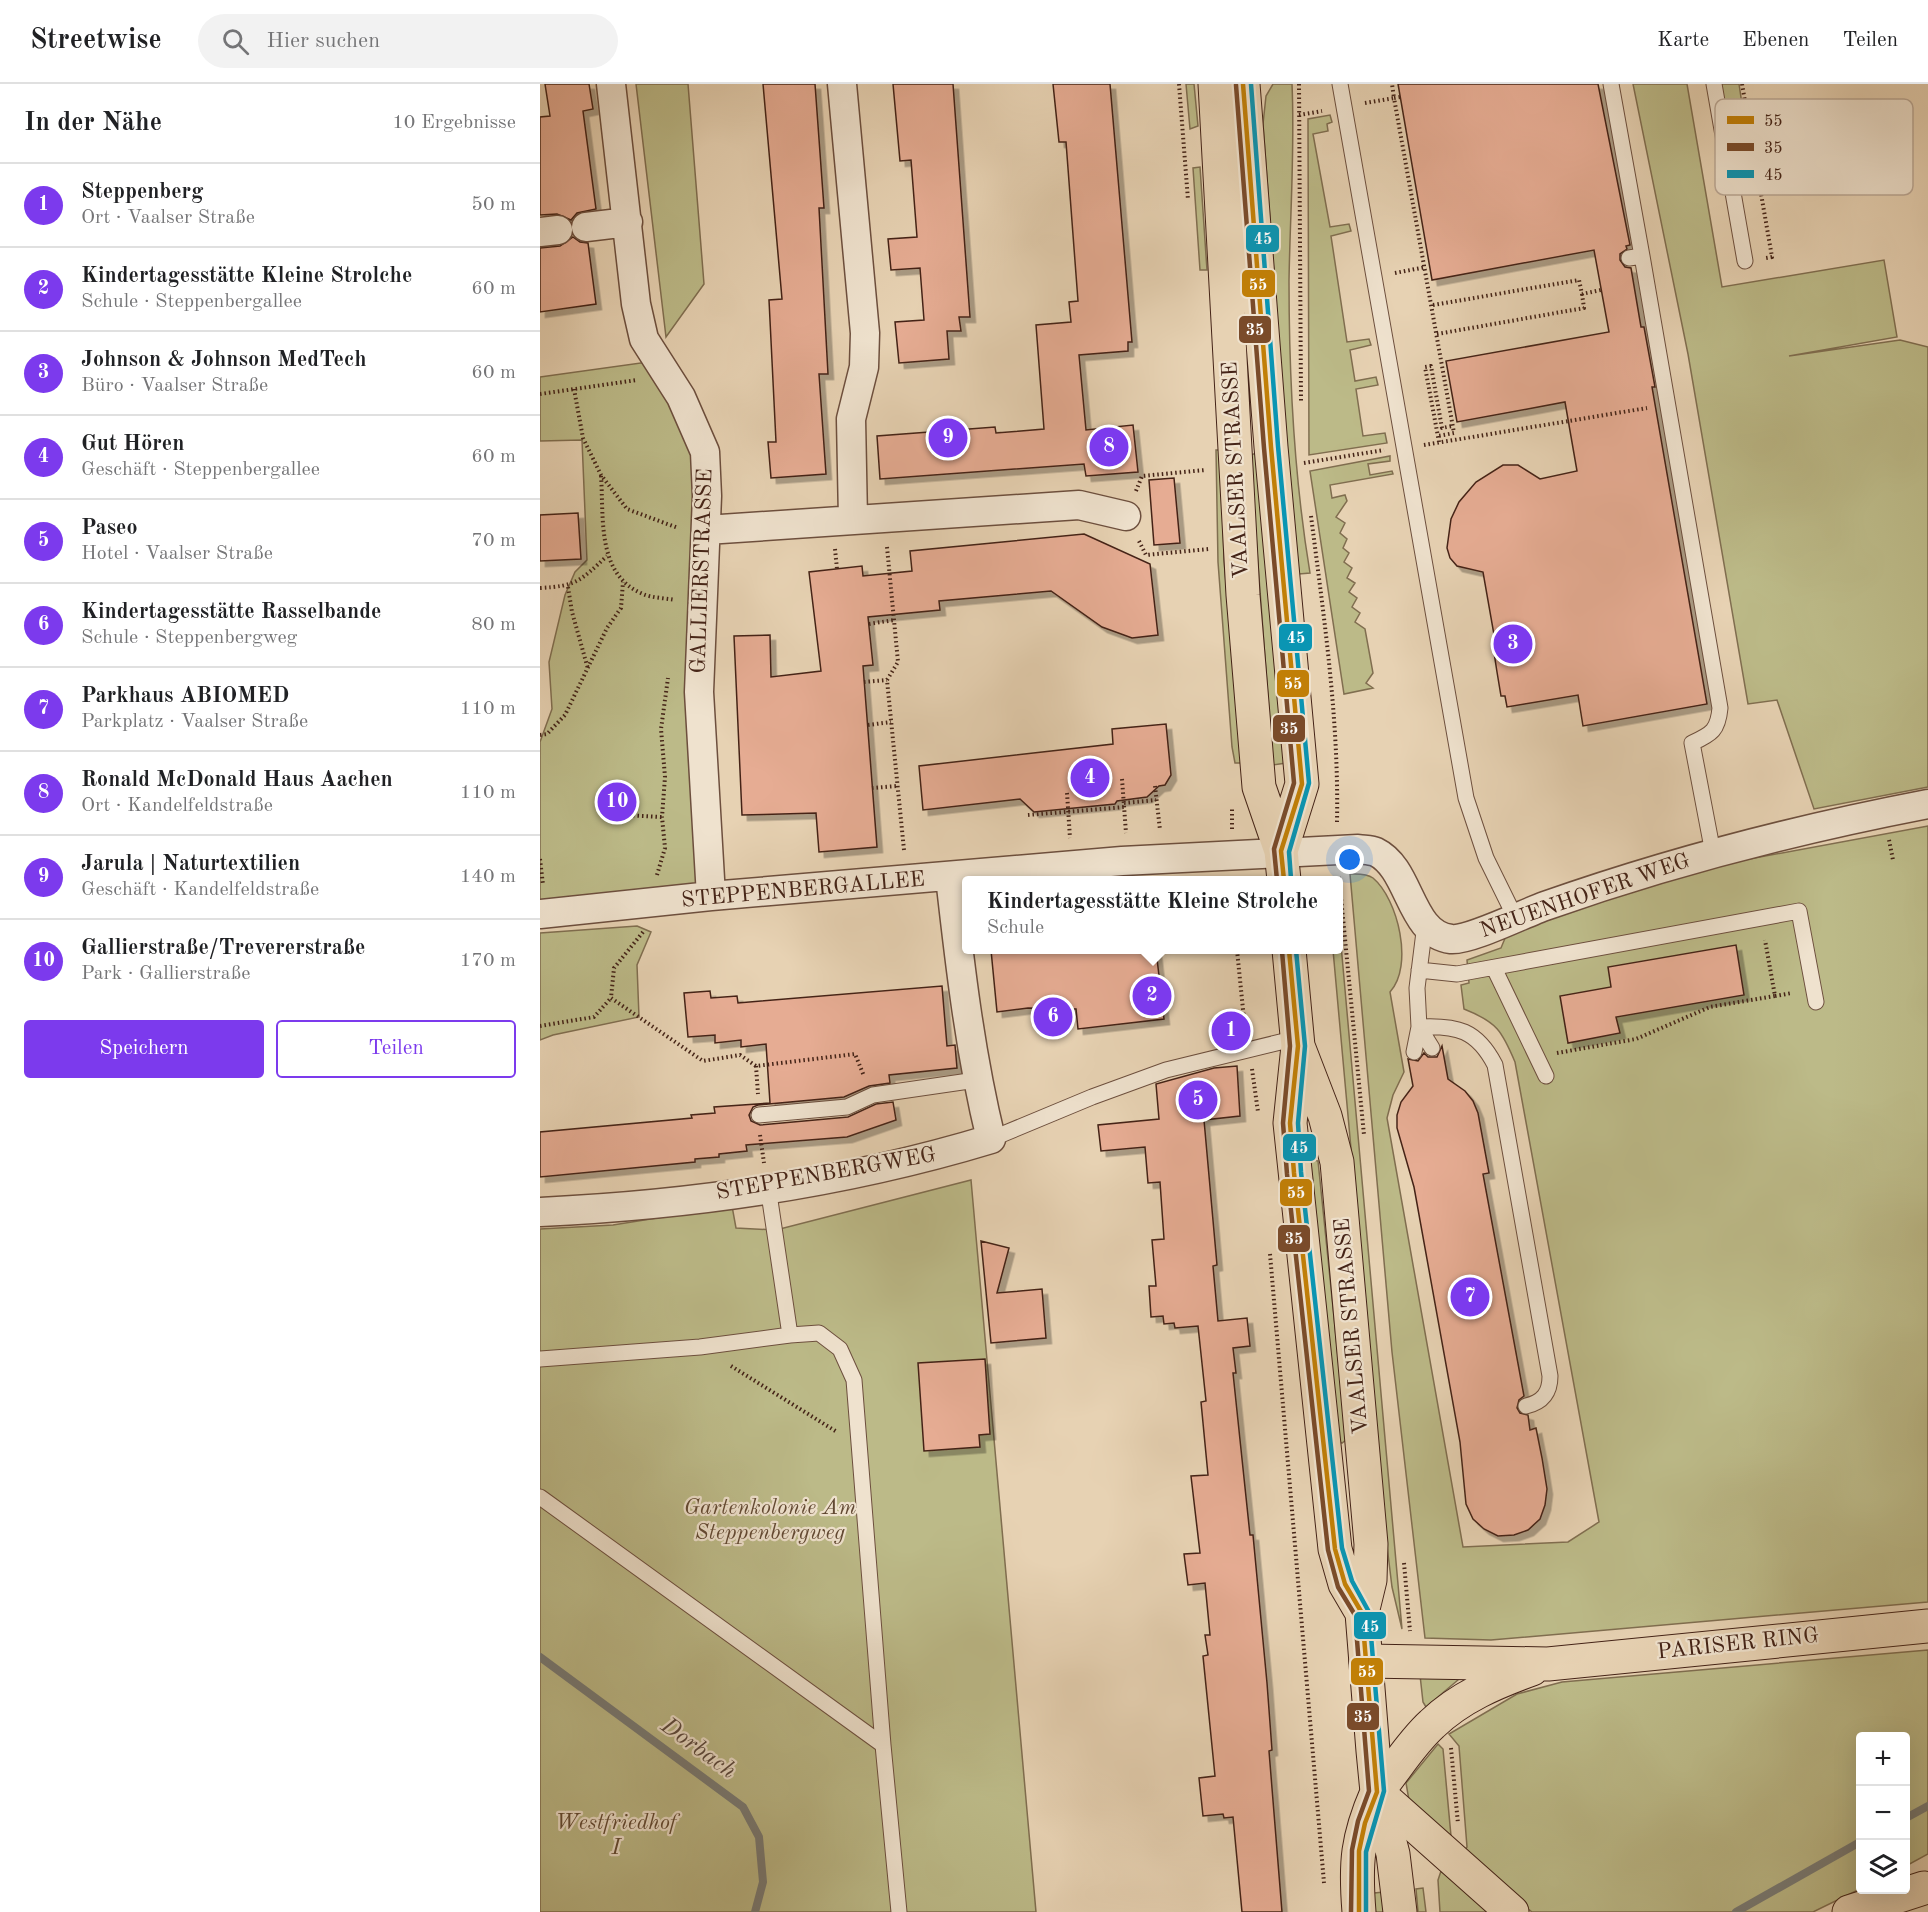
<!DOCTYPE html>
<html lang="de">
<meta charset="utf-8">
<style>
body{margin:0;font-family:"Old Standard TT",serif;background:#f2f2f2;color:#202124}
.controls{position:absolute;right:18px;bottom:18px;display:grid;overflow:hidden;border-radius:6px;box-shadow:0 6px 24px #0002}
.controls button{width:54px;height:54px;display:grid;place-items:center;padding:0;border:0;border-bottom:2px solid #e0e0e0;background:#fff;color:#202124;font:30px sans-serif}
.you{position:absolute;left:810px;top:776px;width:21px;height:21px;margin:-15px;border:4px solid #fff;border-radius:50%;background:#1a73e8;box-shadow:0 0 0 9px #1a73e833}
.badge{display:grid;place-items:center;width:39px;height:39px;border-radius:50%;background:#7c3aed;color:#fff;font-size:20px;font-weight:700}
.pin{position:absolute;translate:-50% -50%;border:3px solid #fff;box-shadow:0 2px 6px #0006}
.popup{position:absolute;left:422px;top:792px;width:381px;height:78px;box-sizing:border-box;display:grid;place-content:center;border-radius:6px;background:#fff;filter:drop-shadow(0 2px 4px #0005);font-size:20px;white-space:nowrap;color:#757577}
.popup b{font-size:22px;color:#202124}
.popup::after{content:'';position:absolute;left:50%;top:100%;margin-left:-12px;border:12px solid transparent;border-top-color:#fff}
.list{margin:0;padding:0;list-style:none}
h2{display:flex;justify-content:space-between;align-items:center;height:78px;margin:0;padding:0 24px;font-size:26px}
h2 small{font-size:20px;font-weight:400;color:#757577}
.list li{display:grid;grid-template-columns:39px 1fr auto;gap:18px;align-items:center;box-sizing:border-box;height:84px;padding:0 24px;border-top:2px solid #e0e0e0}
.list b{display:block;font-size:22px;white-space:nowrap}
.list p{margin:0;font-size:20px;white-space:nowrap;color:#757577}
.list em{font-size:20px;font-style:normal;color:#757577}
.actions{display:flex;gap:12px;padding:18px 24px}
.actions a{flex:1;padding:14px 0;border:2px solid #7c3aed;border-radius:6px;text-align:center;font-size:21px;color:#7c3aed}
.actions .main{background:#7c3aed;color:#fff}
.icon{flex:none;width:33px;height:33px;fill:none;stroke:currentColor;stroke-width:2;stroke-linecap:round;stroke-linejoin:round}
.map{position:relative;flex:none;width:1388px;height:1828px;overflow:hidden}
header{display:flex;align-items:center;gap:36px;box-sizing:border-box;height:84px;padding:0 30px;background:#fff;border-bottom:2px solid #e0e0e0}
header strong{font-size:28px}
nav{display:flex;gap:33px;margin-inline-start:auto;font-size:21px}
.search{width:420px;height:54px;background:#f2f2f2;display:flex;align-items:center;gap:15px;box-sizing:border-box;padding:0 21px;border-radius:33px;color:#757577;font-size:22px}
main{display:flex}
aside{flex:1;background:#fff}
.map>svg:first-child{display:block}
.green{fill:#bcba88;stroke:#806e50;stroke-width:1.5}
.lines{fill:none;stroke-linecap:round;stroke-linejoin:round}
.stream{stroke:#787b76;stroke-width:8}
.building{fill:#e6ac93;stroke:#442317;stroke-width:1.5;filter:url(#shadow)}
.service-casing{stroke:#6d4f3e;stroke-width:17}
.minor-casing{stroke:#6d4f3e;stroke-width:31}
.primary-casing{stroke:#442317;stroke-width:35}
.trunk-casing{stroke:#442317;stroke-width:35}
.path{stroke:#442317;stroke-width:4;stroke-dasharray:1.5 3;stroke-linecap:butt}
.service{stroke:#efe2ce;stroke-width:15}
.minor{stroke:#efe2ce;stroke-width:28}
.primary{stroke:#e7d2b3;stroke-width:33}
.trunk{stroke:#e7d2b3;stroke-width:33}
.bus-1-casing{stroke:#efe2ce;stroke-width:9}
.bus-2-casing{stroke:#efe2ce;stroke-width:9}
.bus-3-casing{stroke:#efe2ce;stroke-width:9}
.bus-1{stroke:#c17f07;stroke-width:4.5}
.bus-2{stroke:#7a4b2a;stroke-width:4.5}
.bus-3{stroke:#0a95b3;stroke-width:4.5}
.labels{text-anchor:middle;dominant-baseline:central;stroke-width:4.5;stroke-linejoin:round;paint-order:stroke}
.street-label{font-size:22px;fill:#442317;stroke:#efe2ce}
.park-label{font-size:22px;font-style:italic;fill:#624933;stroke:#efe2ce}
.water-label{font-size:24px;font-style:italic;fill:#5a483e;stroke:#efe2ce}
.key{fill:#efe2ce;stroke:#bca997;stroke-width:1.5}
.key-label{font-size:16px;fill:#442317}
.line-badge{stroke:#efe2ce;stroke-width:2}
.badge-label{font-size:16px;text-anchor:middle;font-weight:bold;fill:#fff}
</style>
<header>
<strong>Streetwise</strong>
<div class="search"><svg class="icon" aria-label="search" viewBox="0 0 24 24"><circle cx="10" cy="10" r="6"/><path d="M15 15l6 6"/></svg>Hier suchen</div>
<nav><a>Karte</a><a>Ebenen</a><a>Teilen</a></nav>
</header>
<main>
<aside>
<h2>In der Nähe<small>10 Ergebnisse</small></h2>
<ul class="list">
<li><span class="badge">1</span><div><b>Steppenberg</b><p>Ort · Vaalser Straße</p></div><em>50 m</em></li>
<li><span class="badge">2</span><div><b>Kindertagesstätte Kleine Strolche</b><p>Schule · Steppenbergallee</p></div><em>60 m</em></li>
<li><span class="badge">3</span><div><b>Johnson &amp; Johnson MedTech</b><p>Büro · Vaalser Straße</p></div><em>60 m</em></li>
<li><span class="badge">4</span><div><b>Gut Hören</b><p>Geschäft · Steppenbergallee</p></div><em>60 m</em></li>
<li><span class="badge">5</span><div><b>Paseo</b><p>Hotel · Vaalser Straße</p></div><em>70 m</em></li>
<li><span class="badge">6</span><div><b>Kindertagesstätte Rasselbande</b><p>Schule · Steppenbergweg</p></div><em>80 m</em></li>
<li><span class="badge">7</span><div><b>Parkhaus ABIOMED</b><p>Parkplatz · Vaalser Straße</p></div><em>110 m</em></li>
<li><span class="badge">8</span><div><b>Ronald McDonald Haus Aachen</b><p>Ort · Kandelfeldstraße</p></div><em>110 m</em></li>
<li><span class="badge">9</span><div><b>Jarula | Naturtextilien</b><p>Geschäft · Kandelfeldstraße</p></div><em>140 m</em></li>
<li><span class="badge">10</span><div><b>Gallierstraße/Trevererstraße</b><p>Park · Gallierstraße</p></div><em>170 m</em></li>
</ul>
<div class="actions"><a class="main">Speichern</a><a>Teilen</a></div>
</aside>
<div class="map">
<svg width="1388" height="1828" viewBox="0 0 1388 1828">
<defs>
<filter id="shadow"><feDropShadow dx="5.5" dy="5.5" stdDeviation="0" flood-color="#0004"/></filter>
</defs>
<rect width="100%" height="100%" fill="#e7d2b3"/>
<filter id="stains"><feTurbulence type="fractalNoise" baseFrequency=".00333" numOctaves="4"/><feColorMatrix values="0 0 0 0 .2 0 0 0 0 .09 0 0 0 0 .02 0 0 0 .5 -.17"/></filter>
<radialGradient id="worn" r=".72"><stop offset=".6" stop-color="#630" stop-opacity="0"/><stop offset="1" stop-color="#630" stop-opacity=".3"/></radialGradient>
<!-- green -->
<path class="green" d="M96,0H148L164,200L126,253Z
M646,0H654L658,42L650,45Z
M733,0H752C755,66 750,131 749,197C749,294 754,393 770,489L759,490L745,341L723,40L726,12Z
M1093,0H1147L1182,203L1344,176L1357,253L1249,272L1360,256L1388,263V703L1274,725L1237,616L1208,620L1148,270Z
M1180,0H1199L1214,101L1197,105Z
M790,31L792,38L787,40L788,47L773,50L790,143L809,140L811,147L791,152L807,258L829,255L831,261L810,266L815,297L836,293L838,301L816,305L823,352L845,349L847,359L769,371L768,35Z
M660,83L667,186H660L653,84Z
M115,277L151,333L171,812L0,830V658L12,625L9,578L25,511L35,488L47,476L42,356L0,357V293Z
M676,366H681L684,477L702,679H695L692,663L678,478Z
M716,369L746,679L733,681L713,413L711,371Z
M850,372V377L828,380L830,391L852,387L853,390L790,401L792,414L805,411L807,417L796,433L805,439L800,449L807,455L803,464L809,469L804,478L812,484L807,494L815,499L809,508L817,514L812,523L820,529L815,538L825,545L833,589L826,599L833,604L804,610L770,387Z
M1388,742V1518L951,1556L885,1554L852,1268L810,790C817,790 826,789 833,794C858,815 874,882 850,908L864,988L853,1011L847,1034L923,1463L1028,1458L1059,1438L975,978C962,947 957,938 924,925L921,901L929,899L927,876L961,864L968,847L1177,781Z
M798,827L862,1545L852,1503L847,1462L793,866H798Z
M97,842L111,848L97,881L99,933L13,951L0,956V849Z
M774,1076L778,1077L804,1331L806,1356L802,1359L798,1357L770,1079Z
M431,1096L496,1828H0V1145L73,1141L192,1122L196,1144L236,1146Z
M1388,1566V1770L1366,1782V1652H1320V1805L1273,1828H992L921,1771L927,1763L919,1662L909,1650L977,1610L1022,1598Z
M880,1591L918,1594V1596L886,1623L883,1618Z
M898,1660L903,1665L911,1752L870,1722L866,1699Z
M901,1787L949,1828H900L898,1796Z
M883,1804L886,1828H878L876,1805Z
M844,1808L846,1828H834V1809Z"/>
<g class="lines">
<!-- stream -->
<path class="stream" d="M0,1573L203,1723L219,1753L223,1798L215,1828
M1366,1734L1388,1722
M1196,1828L1320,1758"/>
</g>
<!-- building -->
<path class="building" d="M5,0H49L53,25L43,27L56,125L37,129L31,136L17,130L0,131V33L10,32Z
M223,0H275L284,124H279L288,290H279L286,390L231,394L228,358H236L229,216L242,215Z
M353,0H413L430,233H419L421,247H407L409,275L359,279L355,238L384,236L380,184L351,186L348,155L377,153L371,76L360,77Z
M513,0H570L592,258H588V267L539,271L546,346L593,341L598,388L546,392L544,380L340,395L337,352L455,343L456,349L504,345L496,241L531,238L529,218L538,217L526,58H519Z
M858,0H1058L1090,161L1086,162L1087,165L1080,170V176L1085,183L1091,184L1101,243H1104L1115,303H1112L1167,620L1043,642L1038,611L967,623L965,612H961L957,588L953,562H956L943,488L917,482L910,474L907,464L911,435L919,418L936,398L963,381H978L1000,395L1037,387L1025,318L917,338L906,277L1069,248L1054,166L892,196Z
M33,153L40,158L48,159L56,220L0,228V164L20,162Z
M634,394L640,459L614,461L609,396Z
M38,429L41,475L0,477V431Z
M544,450L610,480L618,551L592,554L562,543L511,507L399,517L400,526L328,533L333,581L323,582L337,763L279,768L276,729L202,731L194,552L230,551L231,593L281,587L269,488L322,482L323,492L372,487L370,467Z
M626,640L631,691L625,701L619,702L607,713L577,717L575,720L494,728L480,715L383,726L379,682L573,660L572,645Z
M1196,861L1204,911L1076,933L1080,949L1028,959L1020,912L1071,903L1068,883Z
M451,866H616L624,935L538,945L536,925L488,924L457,928Z
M402,902L407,962L415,961L417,984L349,991L350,999L329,1002L304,1013L218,1021L213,1023L209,1031L211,1037L220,1041L308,1033L336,1020L353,1018L356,1036L307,1053L206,1061L207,1067L179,1070V1073L155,1075V1078L0,1093V1048L152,1034L151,1031L175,1029L174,1023L230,1019L226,960L201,963V956L175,959V951L148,953L144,909L170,907L171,914L197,912L198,919Z
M902,962L908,995L925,1007L933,1017L938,1029L949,1089L943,1090L984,1312L979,1316L977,1324L980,1329L988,1331L990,1346L996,1344L1002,1374L1007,1405L1005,1421L1000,1435L988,1446L974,1451L958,1452L944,1445L933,1435L926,1420L920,1358L874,1103L857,1044V1031L861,1018L873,1002L868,975L878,977L884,969L888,973H897Z
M697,982L700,1032L664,1036L677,1181L673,1182L678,1237L707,1234L710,1262L693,1264L696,1289H693L710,1451H713L727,1599L732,1666L729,1667L742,1828H702L693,1733L684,1734L683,1730L663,1732L659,1694L675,1692L663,1572L668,1571L665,1551H670L665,1499L648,1501L644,1470L660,1469L651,1392L668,1391L661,1318L666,1317L658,1242L635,1244L634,1239L624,1240L623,1232L611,1233L609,1202H616L612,1156L624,1155L620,1098L608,1099L605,1063L561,1067L558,1041L619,1035L616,1000L674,984Z
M441,1157L469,1164L457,1209L502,1205L506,1254L451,1259Z
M445,1275L450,1350L439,1351L440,1363L384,1367L378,1279Z"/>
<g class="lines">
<!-- service casing -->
<g class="service-casing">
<path id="service" d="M800,0L926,714L946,774L975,833
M1071,0L1102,172L1089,174
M1174,0L1205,177
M1102,172L1180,624C1178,646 1172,650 1152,659L1173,769
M954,884L1006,992
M879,886L917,890L1259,827L1276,918
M879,943C917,941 937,946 955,981L1010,1292C1010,1309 1003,1318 986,1322
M879,943L892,964
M874,968L879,943L877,904L885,840
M219,1031L307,1023L333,1011L436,996
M451,1055L552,1013L626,986L757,954
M228,1103L250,1251L279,1249L300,1265L314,1296L343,1661L359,1828
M0,1275L160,1263L250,1251
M0,1413L343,1661"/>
</g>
<!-- minor casing -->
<g class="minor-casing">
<path id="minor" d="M71,0L96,220L104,255L141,313L165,368L167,412L159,608L171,812
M302,0L325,249L324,283L311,335L313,435
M46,143L88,138
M0,148L18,146
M166,446L539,421L586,432
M0,830L171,812L582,777L818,765C824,766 831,766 836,768C871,785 869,850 911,855C929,857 985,829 1005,822C1130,778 1258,745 1388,720
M0,1128C151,1121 306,1099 451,1055C430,969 420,882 410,793"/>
</g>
<!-- primary casing -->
<g class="primary-casing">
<path id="primary" d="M675,0L703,511L719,703L741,767L744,796
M703,0L731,363L761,689L762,700L741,767
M749,866L758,962L750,1039L795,1465L805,1500L822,1529
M758,962L785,1032L797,1078L831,1460L830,1496L822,1529L833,1667L837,1708L853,1770L860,1828
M819,1828C815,1779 817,1754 837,1708"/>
</g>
<!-- trunk casing -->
<g class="trunk-casing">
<path id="trunk" d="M826,1577L1008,1580L1388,1542
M972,1828L837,1708C855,1686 871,1659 892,1640C920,1613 956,1598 992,1585
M1309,1828L1384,1804"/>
</g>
<!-- path -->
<path class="path" d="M639,0L648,116
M759,0L761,317
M1202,0L1232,173L1226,174
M860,13L854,14L914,349L898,352
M825,19L854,14L852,0
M759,31L782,27
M855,189L886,183
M893,221L1039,196L1042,210L1061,206
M897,250L1044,224L1042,210
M34,305L43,354L61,391L87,425L138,444
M0,310L97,296
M899,358L885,283L891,282L902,344L912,342
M884,361L1107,324
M764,379L844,366
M61,392C64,433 56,491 103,510C112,514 125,514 135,516
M596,407L602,392L665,386
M771,432C784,534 799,635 797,738
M599,457L606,471L669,465
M347,463L358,578L347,596L364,766
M295,465L297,485
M28,503L32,528L48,585
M0,504C37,502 40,497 67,472
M329,540L354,536
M324,598L347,596
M328,641L351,638
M0,651L7,650L25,631L67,544L81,524L83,498
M582,695L586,749
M615,702L620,746
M332,704L357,702
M527,709L530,754
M584,719L616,716
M84,731L122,733
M488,731L584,723
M692,745V725
M1349,756L1353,776
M0,775L3,801
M117,791L125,764L122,733L125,693L121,645L128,594
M799,793L824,1051
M103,848L74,884L71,914L163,977L200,971L216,982L315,970L324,992
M697,866L705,945
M1235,912L1252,909
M0,942L54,933L71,914
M1017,969L1096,955L1170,923L1235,912L1225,856
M216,982L218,1010
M712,985L718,1028
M220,1051L224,1079
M730,1170L784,1799
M191,1282L297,1348
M864,1479L870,1547
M911,1664L918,1740"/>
<!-- service -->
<use href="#service" class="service"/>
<!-- minor -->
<use href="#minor" class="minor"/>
<!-- primary -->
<use href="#primary" class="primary"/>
<!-- trunk -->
<use href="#trunk" class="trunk"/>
<!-- bus-1 casing -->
<g class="bus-1-casing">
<path id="bus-1" d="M703,0L731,363L762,700L741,767L744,796
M749,866L758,962L750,1039L754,1089L795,1465L805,1500L822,1529L837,1708L825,1739L819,1767V1828"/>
</g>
<!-- bus-2 casing -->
<g class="bus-2-casing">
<path id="bus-2" d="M696,1L724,364L754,699L734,765L737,796
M742,867L750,962L743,1039L747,1090L788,1466L798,1503L815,1531L829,1707L818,1737L812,1766L811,1828"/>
</g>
<!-- bus-3 casing -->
<g class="bus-3-casing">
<path id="bus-3" d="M711,0L738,362L769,699L749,768L751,795
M756,866L765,962L758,1039L761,1088L802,1464L812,1497L829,1528L844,1707L826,1768V1827"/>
</g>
<!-- bus-1 -->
<use href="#bus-1" class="bus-1"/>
<!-- bus-2 -->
<use href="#bus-2" class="bus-2"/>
<!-- bus-3 -->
<use href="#bus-3" class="bus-3"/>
</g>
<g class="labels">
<!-- street labels -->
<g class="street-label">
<text transform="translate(696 386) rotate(-93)">VAALSER STRASSE</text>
<text transform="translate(162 487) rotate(-88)">GALLIERSTRASSE</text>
<text transform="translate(263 806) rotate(-5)">STEPPENBERGALLEE</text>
<text transform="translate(1045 812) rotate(-19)">NEUENHOFER WEG</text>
<text transform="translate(286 1090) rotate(-10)">STEPPENBERGWEG</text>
<text transform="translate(812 1242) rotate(-95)">VAALSER STRASSE</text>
<text transform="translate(1198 1560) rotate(-6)">PARISER RING</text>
</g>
<!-- park labels -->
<g class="park-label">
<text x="230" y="1424">Gartenkolonie Am<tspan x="230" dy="25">Steppenbergweg</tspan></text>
<text x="76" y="1739">Westfriedhof<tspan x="76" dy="25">I</tspan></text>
</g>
<!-- water labels -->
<g class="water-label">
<text transform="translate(158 1665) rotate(36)">Dorbach</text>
</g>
</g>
<!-- legend -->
<rect x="1175" y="15" width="198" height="96" rx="9" class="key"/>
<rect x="1187" y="32" width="27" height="8" fill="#c17f07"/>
<rect x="1187" y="59" width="27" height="8" fill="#7a4b2a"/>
<rect x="1187" y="86" width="27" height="8" fill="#0a95b3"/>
<g class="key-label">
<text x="1224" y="42">55</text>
<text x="1224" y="69">35</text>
<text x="1224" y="96">45</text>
</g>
<g class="line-badge">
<rect x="705" y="140" width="35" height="29" rx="6" fill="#0a95b3"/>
<rect x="701" y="185" width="35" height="29" rx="6" fill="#c17f07"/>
<rect x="698" y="231" width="34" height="29" rx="6" fill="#7a4b2a"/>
<rect x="738" y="539" width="35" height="29" rx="6" fill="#0a95b3"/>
<rect x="736" y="585" width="34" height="29" rx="6" fill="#c17f07"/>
<rect x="732" y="630" width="34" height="29" rx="6" fill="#7a4b2a"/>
<rect x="742" y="1049" width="35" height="29" rx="6" fill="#0a95b3"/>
<rect x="739" y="1094" width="34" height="29" rx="6" fill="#c17f07"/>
<rect x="737" y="1140" width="34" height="29" rx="6" fill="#7a4b2a"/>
<rect x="813" y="1527" width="34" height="29" rx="6" fill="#0a95b3"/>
<rect x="810" y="1573" width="34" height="29" rx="6" fill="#c17f07"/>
<rect x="806" y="1618" width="34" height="29" rx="6" fill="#7a4b2a"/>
</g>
<g class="badge-label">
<text x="723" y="160">45</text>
<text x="718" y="206">55</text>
<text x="715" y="251">35</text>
<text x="756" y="559">45</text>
<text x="753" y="605">55</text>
<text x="749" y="650">35</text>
<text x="759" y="1069">45</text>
<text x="756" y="1114">55</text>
<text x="754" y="1160">35</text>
<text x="830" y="1548">45</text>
<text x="827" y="1593">55</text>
<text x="823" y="1638">35</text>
</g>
<rect width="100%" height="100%" filter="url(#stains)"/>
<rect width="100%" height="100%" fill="url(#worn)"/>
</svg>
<div class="controls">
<button>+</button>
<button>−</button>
<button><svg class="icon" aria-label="layers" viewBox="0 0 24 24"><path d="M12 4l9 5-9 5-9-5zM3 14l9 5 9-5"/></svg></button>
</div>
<div class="you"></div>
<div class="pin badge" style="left:691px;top:947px">1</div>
<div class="pin badge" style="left:612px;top:912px">2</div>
<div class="popup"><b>Kindertagesstätte Kleine Strolche</b>Schule</div>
<div class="pin badge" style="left:973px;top:560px">3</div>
<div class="pin badge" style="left:550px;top:694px">4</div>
<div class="pin badge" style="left:658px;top:1016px">5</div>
<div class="pin badge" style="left:513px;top:933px">6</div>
<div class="pin badge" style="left:930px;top:1213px">7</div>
<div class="pin badge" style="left:569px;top:363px">8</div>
<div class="pin badge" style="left:408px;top:354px">9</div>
<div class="pin badge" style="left:77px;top:718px">10</div>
</div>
</main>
